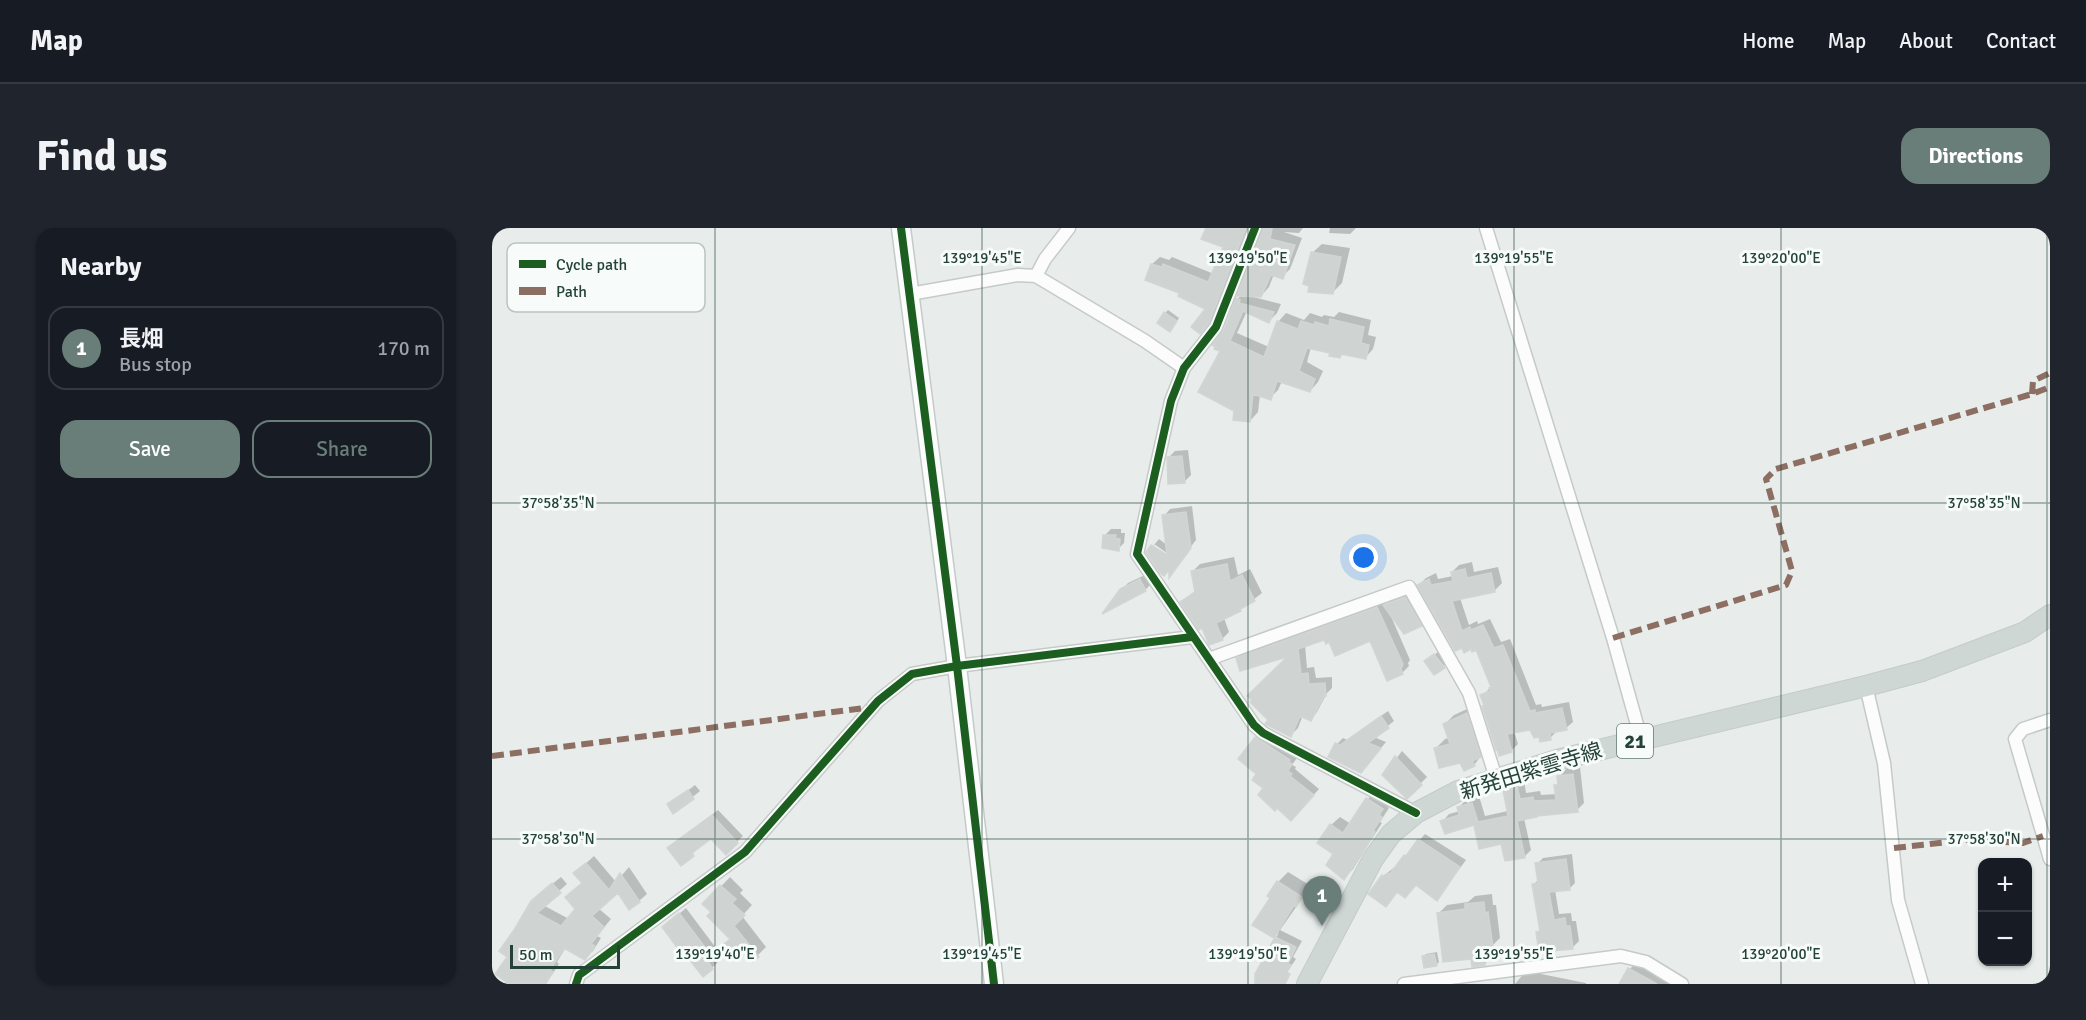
<!DOCTYPE html>
<meta charset="utf-8">
<style>
body{margin:0;font-family:Signika,"Noto Sans JP",sans-serif;background:#20242c;color:#f1f3f6}
.controls{position:absolute;right:18px;bottom:18px;display:grid;overflow:hidden;border-radius:12px;box-shadow:0 2px 4px #0004}
.controls button{width:54px;height:54px;display:grid;place-items:center;padding:0;border:0;border-bottom:2px solid #363941;background:#171b24;color:#f1f3f6;font:30px sans-serif}
.scale{position:absolute;left:18px;bottom:15px;width:110px;box-sizing:border-box;padding-left:6px;border:3px solid #24423a;border-top:0;font-size:16px;line-height:21px;white-space:nowrap;color:#24423a;-webkit-text-stroke:4px #f7fbf9;paint-order:stroke}
.you{position:absolute;left:872px;top:330px;width:21px;height:21px;margin:-15px;border:4px solid #fff;border-radius:50%;background:#1a73e8;box-shadow:0 0 0 9px #1a73e833}
.badge{display:grid;place-items:center;width:39px;height:39px;border-radius:50%;background:#697e78;color:#fff;font-size:20px;font-weight:700}
.pin{position:absolute;translate:-50% -50px;filter:drop-shadow(0 2px 3px #0008)}
.pin::after{content:'';position:absolute;top:32px;width:21px;height:18px;background:inherit;clip-path:polygon(0 0,100% 0,50% 100%)}
.list{margin:0;padding:0;list-style:none}
h2{display:flex;justify-content:space-between;align-items:center;height:78px;margin:0;padding:0 24px;font-size:26px}
h2 small{font-size:20px;font-weight:400;color:#9ea1a6}
.list li{display:grid;grid-template-columns:39px 1fr auto;gap:18px;align-items:center;box-sizing:border-box;height:84px;margin:0 12px 12px;padding:0 12px;border:2px solid #363941;border-radius:18px}
.list b{display:block;font-size:22px;white-space:nowrap}
.list p{margin:0;font-size:20px;white-space:nowrap;color:#9ea1a6}
.list em{font-size:20px;font-style:normal;color:#9ea1a6}
.actions{display:flex;gap:12px;padding:18px 24px}
.actions a{flex:1;padding:14px 0;border:2px solid #697e78;border-radius:18px;text-align:center;font-size:21px;color:#697e78}
.actions .main{background:#697e78;color:#fff}
.map{position:relative;flex:none;width:1558px;height:756px;overflow:hidden;border-radius:18px}
header{display:flex;align-items:center;gap:36px;box-sizing:border-box;height:84px;padding:0 30px;background:#171b24;border-bottom:2px solid #363941}
header strong{font-size:28px}
nav{display:flex;gap:33px;margin-inline-start:auto;font-size:21px}
.intro{display:flex;align-items:center;justify-content:space-between;box-sizing:border-box;height:144px;padding:0 36px}
h1{margin:0;font-size:42px}
.button{padding:15px 27px;border-radius:18px;background:#697e78;color:#fff;font-size:21px;font-weight:700}
main{display:flex;gap:36px;padding:0 36px}
aside{flex:1;background:#171b24;border-radius:18px;box-shadow:0 2px 4px #0004}
.map>svg:first-child{display:block}
.shadow{fill:#0003;fill-rule:evenodd}
.building{fill:#cfd4d2;stroke:#d1d6d4;stroke-width:1.5}
.lines{fill:none;stroke-linecap:round;stroke-linejoin:round}
.street-casing{stroke:#c5cac8;stroke-width:15}
.secondary-casing{stroke:#c3cbc8;stroke-width:21}
.primary-casing{stroke:#c3ccc9;stroke-width:22}
.street{stroke:#fcfcfc;stroke-width:12}
.secondary{stroke:#fcfcfc;stroke-width:18}
.primary{stroke:#cfd7d5;stroke-width:20}
.quiet{stroke:#8d6e63;stroke-width:6;stroke-dasharray:12 6;stroke-linecap:butt}
.cycleway-casing{stroke:#f7fbf9;stroke-width:11}
.cycleway{stroke:#1b5e20;stroke-width:8}
.ticks{fill:none;stroke:#24423a;stroke-width:1.5;stroke-opacity:0.45}
.labels{text-anchor:middle;dominant-baseline:central;stroke-width:6;stroke-linejoin:round;paint-order:stroke}
.shield{fill:#f7fbf9;stroke:#637a73;stroke-width:1.5}
.shield-label{font-size:20px;font-weight:bold;fill:#24423a}
.street-label{font-size:21px;fill:#24423a;stroke:#f7fbf9}
.key{fill:#f7fbf9;stroke:#b8c4c0;stroke-width:1.5}
.key-label{font-size:16px;fill:#24423a}
.ticks-label{font-size:15px;text-anchor:middle;fill:#24423a;stroke:#f7fbf9;stroke-width:6;stroke-linejoin:round;paint-order:stroke}
</style>
<header>
<strong>Map</strong>
<nav><a>Home</a><a>Map</a><a>About</a><a>Contact</a></nav>
</header>
<div class="intro"><h1>Find us</h1><a class="button">Directions</a></div>
<main>
<aside>
<h2>Nearby<small></small></h2>
<ul class="list">
<li><span class="badge">1</span><div><b>長畑</b><p>Bus stop</p></div><em>170 m</em></li>
</ul>
<div class="actions"><a class="main">Save</a><a>Share</a></div>
</aside>
<div class="map">
<svg width="1558" height="756" viewBox="0 0 1558 756">
<rect width="100%" height="100%" fill="#e8edeb"/>
<!-- shadow -->
<path class="shadow" d="M715,0H759L724,85L715,97L716,80L689,64L655,51L660,36L668,29L677,32L680,29L722,46L733,19Z
M772,0H811L807,5L792,4L810,10L798,41L790,49L782,46L777,59L769,68L761,69L789,76L785,85L777,93L755,83L745,105L777,119L786,94L794,85L812,92L818,85L830,89L832,87L842,89L847,84L879,92L876,107L884,109L881,121L873,130L852,125L848,129L840,124L819,119L815,134L831,143L826,154L818,163L790,153L786,162L778,170L768,167L766,184L758,193L744,183L730,123L733,103L745,71L750,67Z
M838,0H864L858,6L837,5Z
M830,16L858,20L850,55L841,64L820,25Z
M676,82L687,90L681,99L673,85Z
M696,222L699,247L692,254L676,230L683,223Z
M700,278L704,312L678,346V341L656,324L667,311L675,317L672,288L678,281ZM662,316L682,330L662,320Z
M619,301H629V305H633L632,315L626,321L613,307Z
M742,329L746,347L758,341L770,365L748,382L732,390L737,404L730,411L711,398L690,374L704,362L700,344L708,336Z
M980,334L982,344L1006,339L1010,355L1003,362L968,370L977,397L985,393L986,396L998,391L1009,414L1018,411L1044,477L1049,476L1050,479L1077,474L1081,494L1074,500L1065,503L1058,510L1048,507L1039,500L1022,503L1026,516L1019,523L990,468L1000,458L985,420L927,357L934,350L944,345L946,351L961,348L960,344L967,337Z
M655,346L660,355L653,362H629L636,355Z
M923,360L938,387L929,397L898,386L918,432L916,435L917,438L910,445L879,411L838,412L833,410L813,417L815,440L822,439L824,450L840,449V460L835,465L825,484L819,491L811,487L806,500L799,507L800,426L745,431L752,424L892,373L894,377L903,368Z
M946,424L954,436L952,438L937,431Z
M984,477L997,518L982,537L969,533L944,520L953,511L957,510L953,496L962,487Z
M896,483L902,493L882,509L894,514L875,537L845,516L851,510L855,512Z
M770,504L805,530L800,537L804,539L803,541L827,561L805,585L773,560L766,545L764,510Z
M910,523L935,549L915,569L892,547Z
M1088,539L1092,575L1085,582L1046,586L1032,590L1039,622L1032,629L983,595L950,594L957,586L968,583L967,579L974,572L987,568L993,588L1016,583L1012,562L1020,555L1032,552L1034,565L1048,563L1049,567L1065,566L1063,558L1067,554V549L1074,541Z
M203,557L208,563L182,584L177,577Z
M884,562L899,572L895,578L897,580L888,594L890,595L861,641L852,650L843,625L839,597L848,589L859,596L876,571Z
M226,582L251,608L234,624L220,609L189,635L177,620Z
M933,606L974,632L945,671L925,655L906,663L894,677L878,666L891,648L903,639Z
M1080,626L1083,655L1077,661L1063,662L1067,686L1079,685L1080,693H1084L1087,713L1081,719L1046,704L1049,701L1042,656L1047,651L1045,636L1051,630Z
M102,628L124,654L137,639L155,666L147,673L126,663L106,680L119,691L105,708L109,710L101,723L93,730L74,719L65,734L67,736L54,756H19L17,729L48,666L69,649L75,656L51,677L77,691L85,681L91,655V638Z
M796,644L819,658L788,702L810,713L801,729L804,731L792,749V756H765V747L787,704L782,709L780,669L786,654Z
M238,649L251,662L248,665L260,677L250,688L274,719L261,732L240,711L221,684L212,676Z
M1000,666L1001,677H1004L1008,710L1000,718L1001,727L993,736L980,729L947,685L955,677L976,674L983,668Z
M194,680L224,720L220,724L226,734L220,740L172,699Z
M945,724L947,734L944,737L931,729L934,726Z
M1144,734L1179,749L1175,756H1129L1138,741Z
M1034,743L1094,755V756H1023Z"/>
<!-- building -->
<path class="building" d="M714,0H754L717,95L708,106L699,99L713,81L686,68L687,65L653,52L659,36L670,39L671,36L716,54L731,19L709,11Z
M771,0H780L778,11L803,17L791,51L779,47L769,69L745,68Z
M819,24L849,29L841,66L816,64L817,58L811,56Z
M744,70L748,72L747,75L782,84L777,95L751,83L738,113L772,129L785,93L806,101L809,93L822,97L823,94L837,98L838,91L872,99L869,115L877,117L874,131L849,126L848,130L837,128L838,125L815,120L807,143L823,151L818,164L785,153L779,172L761,166L758,194L741,192L742,183L706,164L728,123L722,121L723,119L720,117L732,102Z
M672,84L685,93L678,104L665,95Z
M690,228L693,255L676,256L675,229Z
M694,284L699,320L677,350V342L672,348L668,345L654,324L659,317L675,327L670,287Z
M611,307H624L623,310L628,311L627,323L610,320Z
M735,336L738,353L750,347L763,373L748,381L749,383L724,395L731,412L717,417L710,400L707,402L688,374L703,364L699,343Z
M973,341L975,350L999,345L1003,364L960,373L970,403L978,399L979,402L991,397L1002,420L1011,417L1038,483L1043,482V485L1070,480L1075,502L1058,505L1059,512L1048,514L1047,509L1042,510L1038,502L1015,506L1020,524L1007,528L1005,521L1004,522L990,478L992,477L988,467L998,463L997,460L999,459L984,422L980,424L979,421L972,425L970,420L963,423L925,357L937,351L939,357L961,353L959,344Z
M648,351L654,363L610,386L628,361Z
M913,369L930,398L912,406L891,377Z
M885,379L911,436L909,441L911,446L895,453L878,413L843,428L837,414L834,416L832,412L806,421L809,446L816,445L817,456L833,455L834,468H832L819,493L808,488L799,509L773,496L776,492L758,474L760,472L755,468L795,429L748,443L744,430Z
M942,426L953,440L942,447L932,433Z
M975,485L989,529L980,533L983,538L972,543L968,535L947,540L942,520L958,516L951,496Z
M889,488L897,500L876,515L889,520L869,545L836,529L843,515L848,517Z
M763,509L798,532L797,534L800,536L796,543L800,546L798,548L822,567L799,593L785,580L783,583L766,567L771,560L760,552L764,546L746,531Z
M903,528L930,557L915,571L890,547Z
M1081,546L1086,584L1045,588V589L1025,593L1033,630L1013,633L1009,616L987,621L982,597L953,606L948,593L967,587L965,579L980,575L986,594L1016,588L1011,562L1025,558L1028,571L1041,569L1042,573L1064,572L1062,557H1066L1065,548Z
M196,562L202,571L181,586L175,576Z
M874,570L891,581L887,587L890,589L881,603L883,604L874,619L852,652L834,637L841,626L825,615L838,596L851,605Z
M220,587L246,615L234,627L219,611L200,625L202,628L189,638L175,620Z
M926,611L968,639L945,673L924,657L913,670L905,664L894,679L876,666L890,647L892,649L896,645L898,646L912,627L914,628Z
M1074,631L1078,662L1057,664L1062,692L1073,690L1074,698H1078L1081,721L1047,724L1044,704L1048,703L1040,656L1046,655L1043,635Z
M94,635L117,662L128,645L148,674L137,682L126,665L100,688L112,699L99,716L103,718L93,732L72,720L58,742L61,744L53,756H17L3,746L15,729L7,723L22,702L39,673L60,655L69,665L45,685L69,698L83,681L73,669L90,655L81,645Z
M785,653L810,669L804,679L802,677L782,710L760,697L778,670L775,668Z
M228,657L244,671L240,675L253,687L242,698L267,729L261,734L250,723L242,729L232,716L238,711L215,688L219,684L210,676Z
M992,674L993,685L996,684L1001,720L991,721L993,737L980,739L979,731L951,734L945,685L973,681V676Z
M187,685L219,727L214,731L221,741L211,749L194,727L192,729L170,699Z
M783,709L804,719L796,736L799,737L795,744L798,746L793,756H763V746Z
M942,726L945,738L932,740L930,728Z
M1136,740L1165,756H1127Z"/>
<g class="lines">
<!-- street casing -->
<g class="street-casing">
<path id="street" d="M763,0L724,99L692,140L679,173L645,326L762,497L771,505L924,585
M994,0L1121,410L1149,511
M544,48L553,31L577,0
M418,66L526,47L544,48L653,113L692,140
M717,431L917,359L977,465L1004,550
M1374,458L1392,535L1406,672L1430,756
M1558,492L1531,501L1523,511L1558,631
M84,756L87,747L94,742L253,624L386,473L420,446L465,438L700,409
M912,756L1129,728L1154,734L1190,756"/>
</g>
<!-- secondary casing -->
<g class="secondary-casing">
<path id="secondary" d="M409,0L465,438L502,756"/>
</g>
<!-- primary casing -->
<g class="primary-casing">
<path id="primary" d="M815,756L881,631L899,606L924,585L966,563L1065,532L1374,458L1430,443L1533,404L1558,387"/>
</g>
<!-- street -->
<use href="#street" class="street"/>
<!-- secondary -->
<use href="#secondary" class="secondary"/>
<!-- primary -->
<use href="#primary" class="primary"/>
<!-- quiet -->
<path class="quiet" d="M1540,166L1541,153L1558,145
M1121,410L1294,357L1300,343L1274,251L1284,241L1540,166L1558,159
M0,528L380,479
M1402,620L1474,612L1531,615L1551,608"/>
<!-- cycleway casing -->
<g class="cycleway-casing">
<path id="cycleway" d="M409,0L465,438L502,756
M763,0L724,99L692,140L679,173L645,326L762,497L771,505L924,585
M84,756L87,747L94,742L253,624L386,473L420,446L465,438L700,409"/>
</g>
<!-- cycleway -->
<use href="#cycleway" class="cycleway"/>
</g>
<!-- ticks -->
<path class="ticks" d="M223,0V756M490,0V756M756,0V756M1022,0V756M1289,0V756M1555,0V756M0,275H1558M0,611H1558"/>
<g class="labels">
<!-- shield labels -->
<rect class="shield" x="1125" y="496" width="36" height="34" rx="4.5"/>
<g class="shield-label">
<text x="1143" y="513">21</text>
</g>
<!-- street labels -->
<g class="street-label">
<text transform="translate(1039 543) rotate(-17)">新発田紫雲寺線</text>
</g>
</g>
<!-- legend -->
<rect x="15" y="15" width="198" height="69" rx="9" class="key"/>
<rect x="27" y="32" width="27" height="8" fill="#1b5e20"/>
<rect x="27" y="59" width="27" height="8" fill="#8d6e63"/>
<g class="key-label">
<text x="64" y="42">Cycle path</text>
<text x="64" y="69">Path</text>
</g>
<g class="ticks-label">
<text x="490" y="35">139°19'45"E</text>
<text x="756" y="35">139°19'50"E</text>
<text x="1022" y="35">139°19'55"E</text>
<text x="1289" y="35">139°20'00"E</text>
<text x="66" y="280">37°58'35"N</text>
<text x="1492" y="280">37°58'35"N</text>
<text x="66" y="616">37°58'30"N</text>
<text x="1492" y="616">37°58'30"N</text>
<text x="223" y="731">139°19'40"E</text>
<text x="490" y="731">139°19'45"E</text>
<text x="756" y="731">139°19'50"E</text>
<text x="1022" y="731">139°19'55"E</text>
<text x="1289" y="731">139°20'00"E</text>
</g>
</svg>
<div class="controls">
<button>+</button>
<button>−</button>
</div>
<div class="scale">50 m</div>
<div class="you"></div>
<div class="pin badge" style="left:830px;top:698px">1</div>
</div>
</main>
